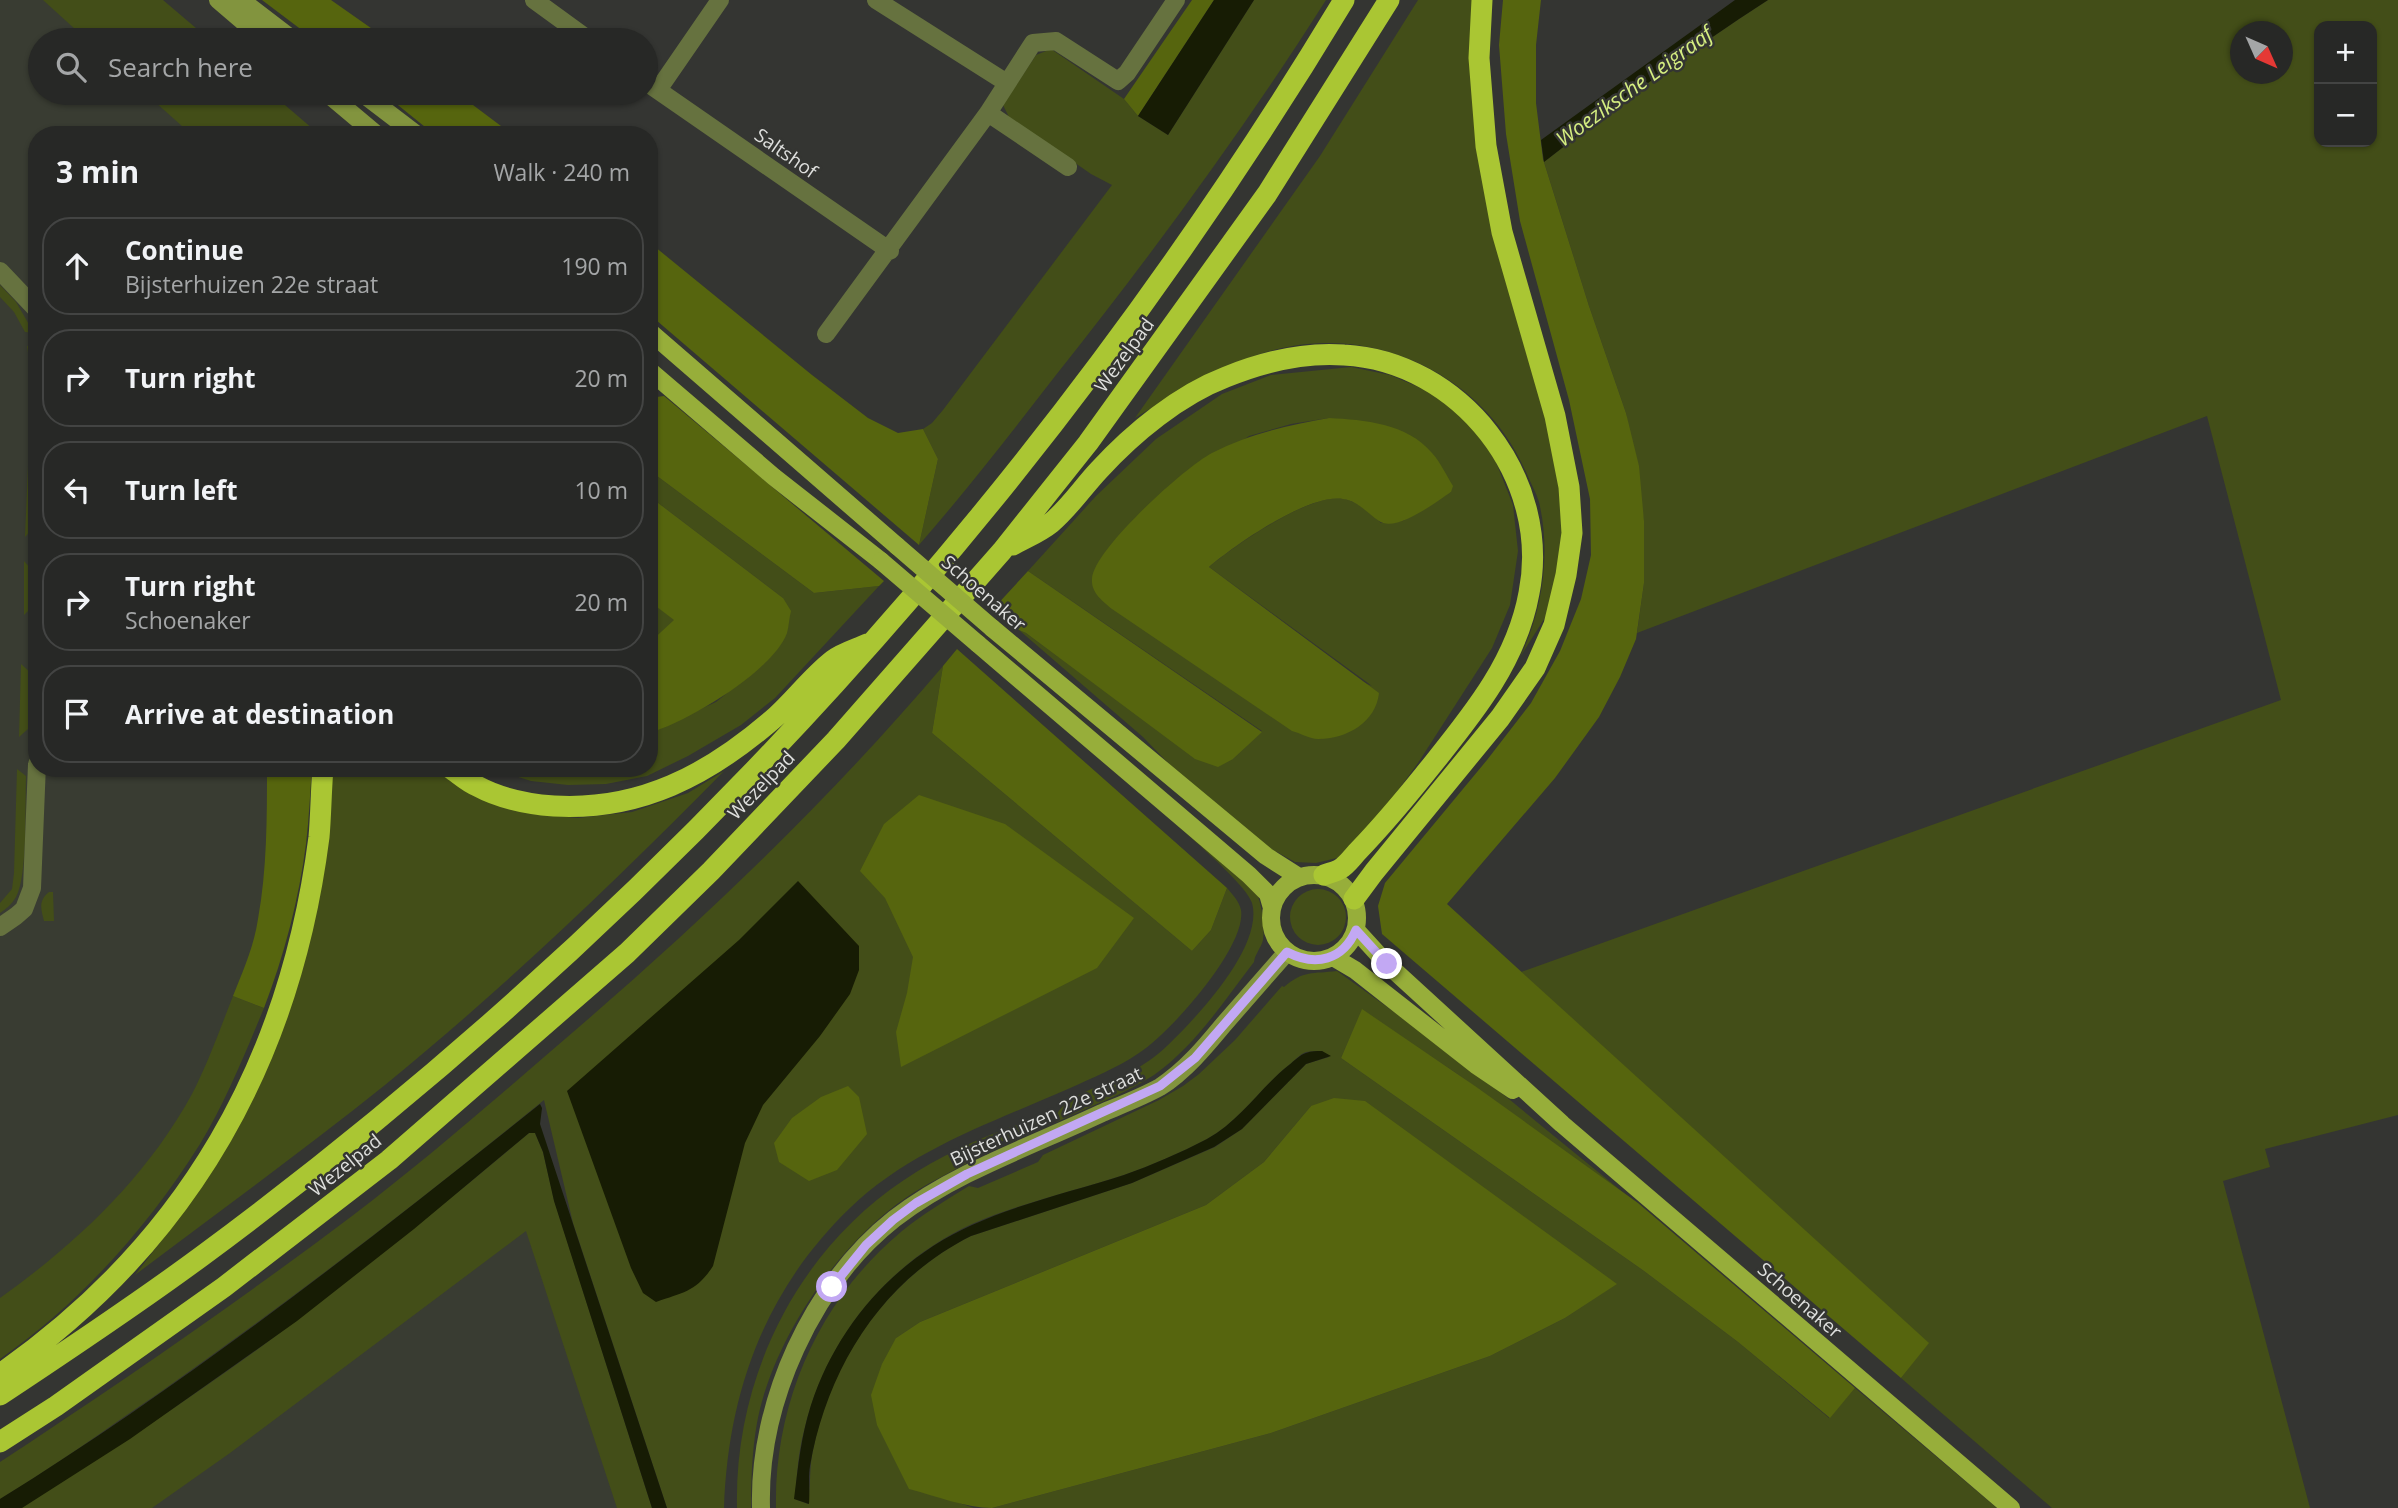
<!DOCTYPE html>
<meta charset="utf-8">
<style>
body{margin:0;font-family:"Open Sans",sans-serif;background:#333432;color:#f1f3f6}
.controls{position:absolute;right:21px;top:21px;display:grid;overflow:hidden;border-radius:14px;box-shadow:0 2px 5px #0004}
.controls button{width:63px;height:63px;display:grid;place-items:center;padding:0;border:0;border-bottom:2px solid #434443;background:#272826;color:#f1f3f6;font:35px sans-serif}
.compass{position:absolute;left:2230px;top:21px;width:63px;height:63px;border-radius:50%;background:#272826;box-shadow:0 2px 5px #0004;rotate:135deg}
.stop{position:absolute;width:21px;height:21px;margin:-16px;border:5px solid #c2a8f3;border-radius:50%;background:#fff}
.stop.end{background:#c2a8f3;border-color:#fff;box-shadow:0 2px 7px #0008}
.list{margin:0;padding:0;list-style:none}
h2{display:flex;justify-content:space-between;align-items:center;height:91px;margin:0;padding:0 28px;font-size:30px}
h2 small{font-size:23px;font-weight:400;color:#a4a6a7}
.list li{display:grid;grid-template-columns:46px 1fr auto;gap:21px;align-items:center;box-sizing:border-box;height:98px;margin:0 14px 14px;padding:0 14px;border:2px solid #434443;border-radius:28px}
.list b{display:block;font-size:26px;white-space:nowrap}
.list p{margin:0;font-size:23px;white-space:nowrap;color:#a4a6a7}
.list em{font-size:23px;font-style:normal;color:#a4a6a7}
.icon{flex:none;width:38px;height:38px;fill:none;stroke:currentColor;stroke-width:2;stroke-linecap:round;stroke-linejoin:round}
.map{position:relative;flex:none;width:2398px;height:1508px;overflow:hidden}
.search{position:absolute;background:#272826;box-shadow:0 2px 5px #0004;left:28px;top:28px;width:630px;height:77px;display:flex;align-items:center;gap:18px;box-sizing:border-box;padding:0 24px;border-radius:38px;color:#a4a6a7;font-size:26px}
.panel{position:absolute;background:#272826;box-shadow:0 2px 5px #0004;left:28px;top:126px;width:630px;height:651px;border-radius:28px}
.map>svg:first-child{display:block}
.built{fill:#393c32}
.green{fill:#434e18;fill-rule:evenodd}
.forest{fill:#56650e}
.water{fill:#171c04}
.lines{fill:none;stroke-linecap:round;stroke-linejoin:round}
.street{stroke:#66723f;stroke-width:18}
.secondary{stroke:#82943e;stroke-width:18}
.primary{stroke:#97ae3a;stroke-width:18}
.highway{stroke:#aac633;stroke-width:21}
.primary-bridge{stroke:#97ae3a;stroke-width:18}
.route{stroke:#c2a8f3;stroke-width:9}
.labels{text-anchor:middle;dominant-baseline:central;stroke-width:5;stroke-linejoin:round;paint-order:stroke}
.street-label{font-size:19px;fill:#dedfdd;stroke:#343532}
.water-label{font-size:21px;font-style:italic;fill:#d5ee81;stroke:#343532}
</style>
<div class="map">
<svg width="2398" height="1508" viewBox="0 0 2398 1508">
<rect width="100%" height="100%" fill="#343532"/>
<!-- built -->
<path class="built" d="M0,0H118L160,40H40V93H215L258,135H37V768H293L254,987L161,1177L0,1323Z
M537,1167L649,1508H46Z"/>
<!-- green -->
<path class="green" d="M43,0H163L210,40H87Z
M1254,0H1326C1243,131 1152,254 1056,375C1011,433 967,490 919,545L938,459L923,429L932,423L943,410L1112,185L1091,174L1009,117L1003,105L1036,55L1051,49L1124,99L1138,116L1168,135Z
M1418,0H1477L1474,39L1548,409L1566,538L1548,613L1520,657C1543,610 1551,553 1539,502C1536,492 1530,482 1526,472C1492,393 1411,342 1325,343C1253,344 1194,382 1135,418L1320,156Z
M1768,0H2398V1115L2265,1149L2270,1167L2223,1181L2310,1508H2052L1901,1378L1928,1343L1521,972L2281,700L2207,416L1637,633L1644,583V521L1626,413L1589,306L1544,162C1617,105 1690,50 1768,0ZM2319,26H2372V142H2319ZM2240,32H2282V74H2240Z
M145,93H271L320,135H192Z
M0,285L16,302L34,333L25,332L14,312L0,297Z
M27,346L37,349V418L29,424L32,379Z
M1351,367L1390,375L1435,394L1465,418L1494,457L1513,505L1518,551L1510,605L1492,648L1418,763L1380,815L1341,857L1316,863L1295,862L1277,852H1270L1200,796L1143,737L1019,630L1026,633L1102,689L1233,759L1262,731L1028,571L1096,496L1156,439L1222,394L1271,375ZM1329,418L1451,492L1403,521L1381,523C1371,513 1359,503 1345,499C1312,491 1234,546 1209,567L1372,686L1096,568L1136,517L1249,436L1291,424Z
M29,442L37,449L34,527L25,537Z
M649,470L814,593L879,586L775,698L741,725L688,756L647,776L606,784L568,785L531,781L490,768H649V733L716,702L766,662L783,598L649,496Z
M24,561L32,570V607L24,615Z
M649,601L675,620L649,643Z
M21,664L31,673L28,729L19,737Z
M943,666L932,733L1192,951L1211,930L1227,888C1233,895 1239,901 1241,910C1247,947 1169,1034 1139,1053C1117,1068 1092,1078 1068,1089C993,1122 910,1150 850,1208C765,1290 728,1392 724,1508H667L573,1223L544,1100C419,1202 291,1300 159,1393C106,1429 55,1466 0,1499V1462C120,1383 238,1302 352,1216C428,1158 500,1095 572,1033C705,919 830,799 943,666Z
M327,768H435L452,781L484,799L534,814L578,818L632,812L688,793L724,771C616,881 504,988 385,1085C303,1151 218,1212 135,1275L172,1227L270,1047Z
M17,769L26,776C25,803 28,877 16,897C12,904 6,909 0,913V903L12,889L14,873Z
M1146,799L1257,893C1262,907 1265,925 1263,940C1261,948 1255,954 1254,962C1224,1001 1195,1046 1154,1075C1124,1095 1089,1106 1057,1122L1054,1120C1064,1093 1106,1086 1129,1073C1143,1065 1156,1057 1168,1045C1197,1017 1264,946 1252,903C1247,883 1166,816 1146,799Z
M1290 917a28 28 0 1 1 56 0a28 28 0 1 1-56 0Z
M49,892H53L54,921H44C41,909 38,901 49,892Z
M1337,971L1461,1060L1625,1194L1456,1073L1362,1010L1341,1058L1644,1271L1738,1342L1829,1418L1855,1388L1997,1508H992L1271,1433L1490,1356L1565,1318L1616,1284L1311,1106L1264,1162L1206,1205L920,1322L896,1338L948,1499L974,1508H776C774,1401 820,1299 902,1231C923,1214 946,1200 969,1186L978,1188L1038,1162L1043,1155L1159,1100L1183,1086L1199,1074L1235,1040L1282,986L1284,987C1304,970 1312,974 1337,971ZM1322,1051L1329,1057L1306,1064L1242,1129L1215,1147L1132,1183L971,1236C887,1278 832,1359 813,1450C809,1468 811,1486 808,1504L795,1499C797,1476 798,1453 804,1431C825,1340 887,1263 972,1224C1021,1203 1074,1191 1124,1175C1152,1165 1180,1153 1207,1139C1240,1121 1260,1088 1289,1065C1294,1061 1300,1054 1306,1052C1311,1051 1317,1051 1322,1051Z
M233,996L264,1008C245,1054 226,1101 200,1144C148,1227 80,1303 0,1359V1298C77,1243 146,1178 192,1094C208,1063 220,1029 233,996Z
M1045,1116L1042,1124C1024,1132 1005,1139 988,1148C982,1151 978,1157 972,1160C950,1173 927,1183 907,1197C838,1243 772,1341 757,1423C752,1451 751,1480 751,1508H737C734,1379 796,1252 904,1180C946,1152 997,1130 1045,1116Z
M529,1133H535L543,1152L554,1200L652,1508H617L526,1231L230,1453L152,1508H21C110,1450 200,1393 285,1329C368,1266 449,1200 529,1133Z"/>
<!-- forest -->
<path class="forest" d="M262,0H331L388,40H315Z
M1192,0H1214L1138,116L1124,99Z
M1503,0H1541L1536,45V103L1543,159L1589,306L1626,413L1639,466L1644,521V583L1636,639L1620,677L1599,717L1555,778L1447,904L1929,1343L1901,1378L1382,934L1378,906L1385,883L1487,760L1531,703L1560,651L1581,599L1591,555L1590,499L1569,400L1520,221L1506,134L1499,45Z
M383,93H457L513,135H435Z
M649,242L812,375L868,418L898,433L923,429L938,459L919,545L649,314Z
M664,396L884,581L879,586L814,593L649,470V398Z
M1329,418C1364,420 1407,423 1432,453C1441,463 1446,475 1453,486L1451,492C1436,502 1396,533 1379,521C1367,513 1358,501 1343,499C1309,493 1235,545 1209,567L1379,693C1376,722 1347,739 1318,739C1310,739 1300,733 1292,731L1112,609C1103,601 1091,593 1092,579C1093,550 1185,467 1212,453C1249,434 1288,425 1329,418Z
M649,496L783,598L791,611C789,618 789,626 787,633C773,671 688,722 649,733V643L674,620L649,601Z
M1028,571L1262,732L1233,759L1218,767L1195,759L1026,633L1019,630L994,608Z
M957,649L1227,888L1211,930L1192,951L932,733L943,666Z
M267,768H312C310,794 309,819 306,844C299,899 284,956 264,1008L233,996C243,971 254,946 258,919C267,870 267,818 267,768Z
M919,795L1005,824L1134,918L1097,968L901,1067L896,1032L907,993L913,957L885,898L860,871L884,824Z
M1362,1009L1475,1086L1638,1203L1855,1388L1830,1418L1738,1342L1644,1271L1341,1058Z
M848,1086L859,1097L867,1134L837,1170L809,1181L779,1162L774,1143L792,1118L821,1097Z
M1334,1098L1365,1101L1617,1284L1565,1318L1490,1356L1271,1433L992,1508C966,1508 936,1496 909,1489L877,1425L871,1395L882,1364L896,1338L920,1322L1206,1205L1264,1162L1311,1106Z"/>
<!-- water -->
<path class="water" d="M1214,0H1254L1168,135L1138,116Z
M1735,0H1768C1690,50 1617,105 1544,162L1541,140Z
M798,881L859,946V970L850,994L820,1036L763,1105L745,1143L713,1266C696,1292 684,1292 656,1302L643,1293L631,1268L567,1091L739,940Z
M1322,1051L1331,1056L1306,1064L1242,1129L1214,1147L1132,1183L971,1236C881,1281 827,1369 810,1466C808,1478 810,1491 809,1504L794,1499C798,1467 801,1436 811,1405C837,1325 896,1259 972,1225C1021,1203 1074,1191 1124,1175C1152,1165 1180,1153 1207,1139C1240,1121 1260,1088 1289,1065C1294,1061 1301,1054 1306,1053C1311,1051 1317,1051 1322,1051Z
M540,1104L542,1108L540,1124L667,1508H652L554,1201L543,1152L535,1133H529L414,1229L297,1321L130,1439L22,1508H0V1499C190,1381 366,1243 540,1104Z"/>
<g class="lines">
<!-- street -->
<path class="street" d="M534,0L589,40
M876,0L1007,83
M646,82L890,251
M658,90L720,0
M988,113L1068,167
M0,271L37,310
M826,334L988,113L1033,43L1056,41L1118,81L1127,73L1176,0
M0,927L16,916L24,909L32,888L37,764"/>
<!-- secondary -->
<path class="secondary" d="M218,0L265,40
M241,0L293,40
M327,93L377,135
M362,93L417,135
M761,1508C758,1403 812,1284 894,1219C916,1202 941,1187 967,1174C1011,1152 1057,1134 1102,1113C1121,1105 1142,1097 1160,1087C1185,1071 1205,1047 1224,1024C1245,1000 1266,976 1287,952"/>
<!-- primary -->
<path class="primary" d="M649,331L897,546
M649,370L774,477L881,561
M992,628L1266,856L1299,877
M978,644L1249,875L1268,894L1272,908
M1271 918a43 43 0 1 1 86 0a43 43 0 1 1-86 0Z
M1356,930L1387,964L1562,1124L2011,1508
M1333,957L1355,970L1476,1065L1513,1090"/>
<!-- highway -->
<path class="highway" d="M1013,545C1025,538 1040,532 1051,523C1069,508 1083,487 1099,470C1133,433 1179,395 1226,377C1263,362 1304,352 1344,355C1460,361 1552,478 1529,593C1516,665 1468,720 1424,775C1403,801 1382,826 1359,850C1353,856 1347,865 1340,869C1335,872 1329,873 1324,875
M450,768C459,774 467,782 477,786C501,799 527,804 554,806C640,811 708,775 772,720C793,702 811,677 833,660C842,653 856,649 867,644
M1354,899L1374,872L1500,718L1535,668L1554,625L1566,575L1572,533L1569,487L1555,416L1502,232L1486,146L1479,58L1482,0
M0,1374C188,1243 290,1063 319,837C321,815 321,791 323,768
M0,1395C68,1350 137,1304 202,1256C661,917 1050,488 1344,0
M0,1442L56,1406L224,1287L389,1160L627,953L711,871L836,740L1002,551L1088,443L1267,194L1389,0"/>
<!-- primary-bridge -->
<path class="primary-bridge" d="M897,546L992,628
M881,561L978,644"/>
</g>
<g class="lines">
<!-- route -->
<path class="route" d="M832,1287L866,1245L893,1220L916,1203L967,1174L1160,1086L1195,1058L1287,952C1316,967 1343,960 1356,930L1387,964"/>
</g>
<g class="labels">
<!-- street labels -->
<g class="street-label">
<text transform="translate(786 153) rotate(35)">Saltshof</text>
<text transform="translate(1124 355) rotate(-54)">Wezelpad</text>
<text transform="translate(984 593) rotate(41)">Schoenaker</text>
<text transform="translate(761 785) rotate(-46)">Wezelpad</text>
<text transform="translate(1046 1116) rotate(-25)">Bijsterhuizen 22e straat</text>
<text transform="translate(345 1165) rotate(-39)">Wezelpad</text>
<text transform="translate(1800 1300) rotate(41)">Schoenaker</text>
</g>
<!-- water labels -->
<g class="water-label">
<text transform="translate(1634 86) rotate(-36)">Woeziksche Leigraaf</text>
</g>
</g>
</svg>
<div class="controls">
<button>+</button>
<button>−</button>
</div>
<svg class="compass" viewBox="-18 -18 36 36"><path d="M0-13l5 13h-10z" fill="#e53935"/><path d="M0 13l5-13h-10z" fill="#a4a6a7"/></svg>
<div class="stop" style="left:832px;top:1287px"></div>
<div class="stop end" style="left:1387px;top:964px"></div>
<div class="search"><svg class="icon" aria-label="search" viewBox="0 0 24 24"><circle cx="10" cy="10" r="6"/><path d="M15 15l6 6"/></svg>Search here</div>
<section class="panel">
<h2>3 min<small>Walk · 240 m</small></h2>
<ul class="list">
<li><svg class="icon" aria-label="ahead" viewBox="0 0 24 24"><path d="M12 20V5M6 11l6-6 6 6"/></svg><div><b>Continue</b><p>Bijsterhuizen 22e straat</p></div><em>190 m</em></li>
<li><svg class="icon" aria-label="right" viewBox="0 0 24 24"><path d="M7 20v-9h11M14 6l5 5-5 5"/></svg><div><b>Turn right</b></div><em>20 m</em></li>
<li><svg class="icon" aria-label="left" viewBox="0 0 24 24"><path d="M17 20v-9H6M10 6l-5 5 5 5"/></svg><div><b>Turn left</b></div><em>10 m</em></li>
<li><svg class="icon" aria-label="right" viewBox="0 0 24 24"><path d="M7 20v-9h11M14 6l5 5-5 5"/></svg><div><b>Turn right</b><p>Schoenaker</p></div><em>20 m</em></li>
<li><svg class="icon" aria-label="arrive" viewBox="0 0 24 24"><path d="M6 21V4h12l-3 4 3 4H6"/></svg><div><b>Arrive at destination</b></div></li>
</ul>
</section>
</div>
